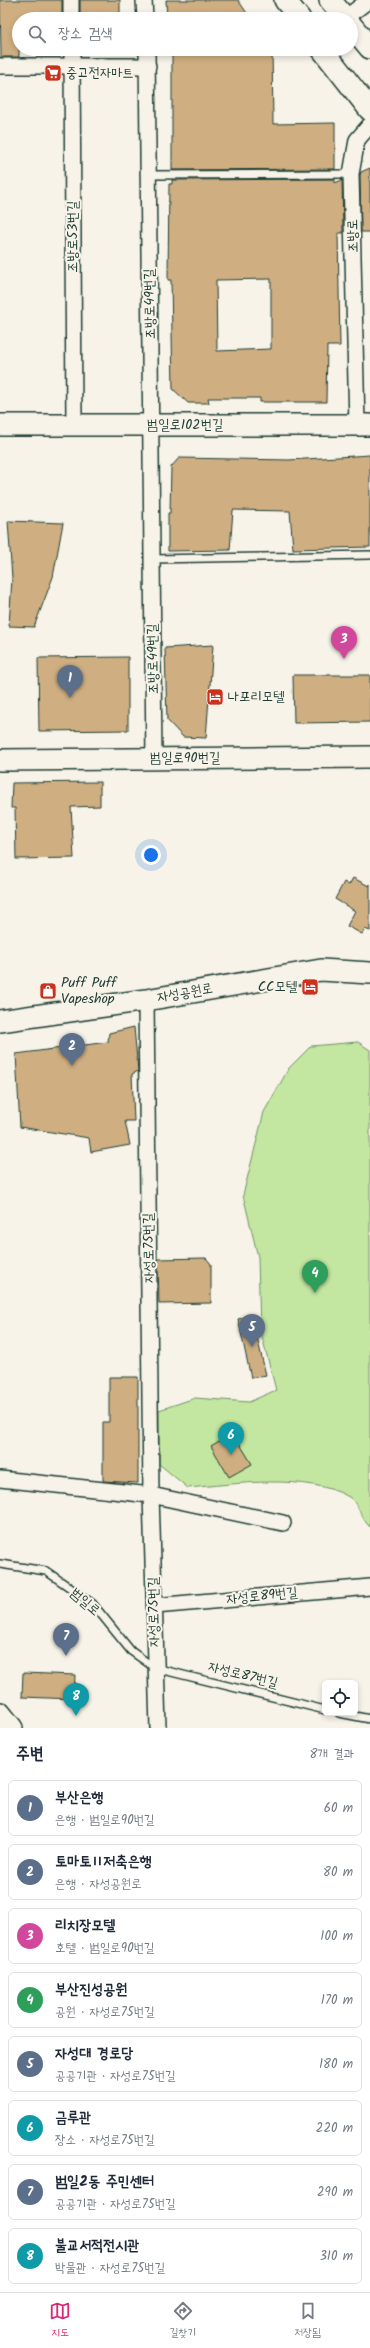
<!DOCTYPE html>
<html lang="ko">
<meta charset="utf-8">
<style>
body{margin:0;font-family:Kalam,"Poor Story",sans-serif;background:#f6f6f7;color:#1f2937}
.controls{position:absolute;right:12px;bottom:12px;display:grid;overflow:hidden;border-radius:6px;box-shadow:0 2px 6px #0003}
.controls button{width:36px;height:36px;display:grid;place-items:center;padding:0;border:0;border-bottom:1px solid #e0e1e3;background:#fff;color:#1f2937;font:20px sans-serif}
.you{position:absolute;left:151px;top:855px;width:14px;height:14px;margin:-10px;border:3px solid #fff;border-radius:50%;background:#1a73e8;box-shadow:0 0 0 6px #1a73e833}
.badge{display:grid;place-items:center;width:26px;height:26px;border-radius:50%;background:#db2777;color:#fff;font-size:13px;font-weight:700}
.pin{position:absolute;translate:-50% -33px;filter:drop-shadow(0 1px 2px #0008)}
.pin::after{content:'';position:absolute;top:21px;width:14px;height:12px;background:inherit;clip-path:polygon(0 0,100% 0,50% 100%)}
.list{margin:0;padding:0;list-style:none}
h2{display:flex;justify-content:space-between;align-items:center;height:52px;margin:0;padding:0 16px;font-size:17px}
h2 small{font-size:13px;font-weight:400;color:#747a83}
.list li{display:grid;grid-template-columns:26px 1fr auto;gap:12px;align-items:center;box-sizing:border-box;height:56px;margin:0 8px 8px;padding:0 8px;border:1px solid #e0e1e3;border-radius:6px}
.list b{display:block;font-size:15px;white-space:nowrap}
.list p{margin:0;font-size:13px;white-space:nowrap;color:#747a83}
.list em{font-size:13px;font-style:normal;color:#747a83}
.icon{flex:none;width:22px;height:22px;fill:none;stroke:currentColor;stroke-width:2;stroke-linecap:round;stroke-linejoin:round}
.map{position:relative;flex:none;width:370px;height:1728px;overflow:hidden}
.search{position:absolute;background:#fff;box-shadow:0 2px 6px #0003;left:12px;right:12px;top:12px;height:44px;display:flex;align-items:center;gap:10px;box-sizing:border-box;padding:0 14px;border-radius:22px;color:#747a83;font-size:15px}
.sheet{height:564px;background:#fff}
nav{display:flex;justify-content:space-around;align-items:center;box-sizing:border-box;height:56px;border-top:1px solid #e0e1e3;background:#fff;font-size:11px;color:#747a83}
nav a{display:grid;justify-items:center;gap:2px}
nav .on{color:#db2777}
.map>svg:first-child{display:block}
.green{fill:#c3e6a0;stroke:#71926a}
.building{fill:#cfaf82;stroke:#1f3d34;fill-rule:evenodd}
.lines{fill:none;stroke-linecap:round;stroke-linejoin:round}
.lane-casing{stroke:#1f3d34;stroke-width:10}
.street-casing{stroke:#1f3d34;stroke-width:18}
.secondary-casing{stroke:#1f3d34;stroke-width:24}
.lane{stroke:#f7f3e8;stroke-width:7}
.street{stroke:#f7f3e8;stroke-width:15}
.secondary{stroke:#f7f3e8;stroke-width:21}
.labels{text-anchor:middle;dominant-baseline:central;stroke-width:4;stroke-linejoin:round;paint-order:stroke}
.poi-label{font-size:14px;fill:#1f3d34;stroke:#f7f3e8;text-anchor:start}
.street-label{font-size:14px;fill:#1f3d34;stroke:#f7f3e8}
</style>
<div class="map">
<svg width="370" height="1728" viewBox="0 0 370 1728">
<rect width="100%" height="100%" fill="#f7f3e8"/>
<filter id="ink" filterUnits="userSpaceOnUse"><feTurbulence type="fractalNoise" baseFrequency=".025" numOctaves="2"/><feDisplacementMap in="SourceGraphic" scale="8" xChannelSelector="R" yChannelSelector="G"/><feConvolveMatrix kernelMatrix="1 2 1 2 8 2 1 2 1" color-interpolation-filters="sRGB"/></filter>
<g filter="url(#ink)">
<!-- green -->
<path class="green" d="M358,1042L370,1050V1527C362,1520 358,1503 349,1497C308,1473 234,1484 188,1488L159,1464V1410L195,1398L249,1402L276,1390L260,1329L258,1257L243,1195L264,1112L289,1068L311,1046Z"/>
<!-- building -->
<path class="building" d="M0,0H62V19H19V57H1Z
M80,0H120V19H80Z
M166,0H238L251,19H167Z
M172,49H272L273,124L335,123V169L172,170Z
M370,168V232H361L360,175L361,172Z
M335,179V183L342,180L343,233H338L340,346H327L326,402H260V398H208L209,403H188L173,389L171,280H168L169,184H172V180ZM271,279V349L217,351L216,280Z
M370,455V547L293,549L290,511L233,510L230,550L168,551V513H170L171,467L179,458L289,460Z
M8,521L63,523L53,577L34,627L9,626L12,578Z
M213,645L206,738L183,737L167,720L165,648Z
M128,657V730L39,731L38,658Z
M293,675H370V722L294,723Z
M100,782V806L71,807L74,858L16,859L15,808H11L12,783Z
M353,878L369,886L370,884V931L365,929L362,934L347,926L355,911L335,899L344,882L349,885Z
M134,1027L138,1071L132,1074L134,1121H125L130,1145L91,1152L89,1138L20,1127L16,1054L108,1042L109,1033Z
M206,1258L211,1264V1303L159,1304L158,1259Z
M252,1316L266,1375L251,1378L238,1319Z
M109,1377H138V1483L103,1481V1422H109Z
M233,1433L252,1464L229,1477L211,1446Z
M23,1673L75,1675L74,1699L22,1697Z"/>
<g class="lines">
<!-- lane casing -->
<g class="lane-casing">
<path id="lane" d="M149,175L351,174
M153,559L370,555
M0,1564L46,1571L92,1603L131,1651L155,1668L325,1710
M339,1713L370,1719"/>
</g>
<!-- street casing -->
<g class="street-casing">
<path id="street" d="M71,0V19
M144,0L145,19
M344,19L369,0
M72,49L74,426
M147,49L154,759
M0,66H148
M357,425L351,174L357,140L370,125
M146,1000L151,1495L158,1728
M0,1479L151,1495L283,1523
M155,1606L370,1587"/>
</g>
<!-- secondary casing -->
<g class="secondary-casing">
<path id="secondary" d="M285,0L300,19
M330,0L346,19
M351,25L370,48
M322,49L370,110
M0,425H370
M0,760L370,757
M0,1021L146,1000L321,970L370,973
M0,1713L12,1728"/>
</g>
<!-- lane -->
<use href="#lane" class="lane"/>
<!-- street -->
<use href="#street" class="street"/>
<!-- secondary -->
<use href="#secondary" class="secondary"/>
</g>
</g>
<!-- icons -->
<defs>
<g id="supermarket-square" transform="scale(0.9)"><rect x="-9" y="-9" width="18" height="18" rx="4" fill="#c8321e" stroke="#f7f3e8"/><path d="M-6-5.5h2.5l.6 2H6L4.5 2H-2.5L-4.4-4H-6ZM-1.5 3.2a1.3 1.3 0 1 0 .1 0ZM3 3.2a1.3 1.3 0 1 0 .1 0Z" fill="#fff"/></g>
<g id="hotel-square" transform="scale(0.9)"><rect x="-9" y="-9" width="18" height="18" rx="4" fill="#c8321e" stroke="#f7f3e8"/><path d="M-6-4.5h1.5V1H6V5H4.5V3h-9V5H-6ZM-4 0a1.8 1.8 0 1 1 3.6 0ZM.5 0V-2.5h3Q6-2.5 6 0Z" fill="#fff"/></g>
<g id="shop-square" transform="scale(0.9)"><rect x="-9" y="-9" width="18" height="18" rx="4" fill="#c8321e" stroke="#f7f3e8"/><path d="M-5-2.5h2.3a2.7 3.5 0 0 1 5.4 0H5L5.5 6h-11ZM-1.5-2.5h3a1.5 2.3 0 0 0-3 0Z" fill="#fff"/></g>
</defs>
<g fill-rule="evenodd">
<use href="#supermarket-square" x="53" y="73"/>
<use href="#hotel-square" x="215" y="697"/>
<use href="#hotel-square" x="310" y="987"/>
<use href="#shop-square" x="48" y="991"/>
</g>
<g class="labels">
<!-- poi labels -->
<g class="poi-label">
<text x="66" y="73">중고전자마트</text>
<text x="228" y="697">나포리모텔</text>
<text x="61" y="983">Puff Puff<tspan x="61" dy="16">Vapeshop</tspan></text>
<text x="297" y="987" text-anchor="end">CC모텔</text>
</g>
<!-- street labels -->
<g class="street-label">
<text transform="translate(353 236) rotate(-91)">조방로</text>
<text transform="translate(73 237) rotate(-90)">조방로53번길</text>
<text transform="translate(150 304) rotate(-91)">조방로49번길</text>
<text x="185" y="425">범일로102번길</text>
<text transform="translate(153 659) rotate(-91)">조방로49번길</text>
<text x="185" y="758">범일로90번길</text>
<text transform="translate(185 993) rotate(-10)">자성공원로</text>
<text transform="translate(149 1248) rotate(-91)">자성로75번길</text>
<text transform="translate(262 1596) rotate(-6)">자성로89번길</text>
<text transform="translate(85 1602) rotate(41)">범일로</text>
<text transform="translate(154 1612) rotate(-91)">자성로75번길</text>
<text transform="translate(243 1675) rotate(14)">자성로87번길</text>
</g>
</g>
</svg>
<div class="controls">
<button><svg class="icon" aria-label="locate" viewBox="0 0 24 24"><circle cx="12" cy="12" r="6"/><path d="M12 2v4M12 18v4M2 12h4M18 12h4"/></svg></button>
</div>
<div class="you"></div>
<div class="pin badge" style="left:70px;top:698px;background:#5c6f8a">1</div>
<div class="pin badge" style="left:72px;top:1066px;background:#5c6f8a">2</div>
<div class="pin badge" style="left:344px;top:659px;background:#d1479c">3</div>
<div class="pin badge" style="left:315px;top:1293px;background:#2e9e5b">4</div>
<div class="pin badge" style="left:252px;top:1347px;background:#5c6f8a">5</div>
<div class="pin badge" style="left:231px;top:1455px;background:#0f9aa8">6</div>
<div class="pin badge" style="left:66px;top:1656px;background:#5c6f8a">7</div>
<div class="pin badge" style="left:76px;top:1716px;background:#0f9aa8">8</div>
<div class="search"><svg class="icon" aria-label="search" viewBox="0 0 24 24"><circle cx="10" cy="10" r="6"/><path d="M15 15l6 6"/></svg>장소 검색</div>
</div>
<section class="sheet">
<h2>주변<small>8개 결과</small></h2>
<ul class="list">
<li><span class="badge" style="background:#5c6f8a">1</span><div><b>부산은행</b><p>은행 · 범일로90번길</p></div><em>60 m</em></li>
<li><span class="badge" style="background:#5c6f8a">2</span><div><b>토마토Ⅱ저축은행</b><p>은행 · 자성공원로</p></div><em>80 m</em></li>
<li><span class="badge" style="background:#d1479c">3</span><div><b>리치장모텔</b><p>호텔 · 범일로90번길</p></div><em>100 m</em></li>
<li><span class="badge" style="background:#2e9e5b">4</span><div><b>부산진성공원</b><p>공원 · 자성로75번길</p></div><em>170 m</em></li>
<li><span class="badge" style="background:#5c6f8a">5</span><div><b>자성대 경로당</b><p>공공기관 · 자성로75번길</p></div><em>180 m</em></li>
<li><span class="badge" style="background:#0f9aa8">6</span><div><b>금루관</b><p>장소 · 자성로75번길</p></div><em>220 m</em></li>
<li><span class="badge" style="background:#5c6f8a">7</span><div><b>범일2동 주민센터</b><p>공공기관 · 자성로75번길</p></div><em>290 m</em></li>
<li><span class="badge" style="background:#0f9aa8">8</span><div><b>불교서적전시관</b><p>박물관 · 자성로75번길</p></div><em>310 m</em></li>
</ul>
</section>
<nav>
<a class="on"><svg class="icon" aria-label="map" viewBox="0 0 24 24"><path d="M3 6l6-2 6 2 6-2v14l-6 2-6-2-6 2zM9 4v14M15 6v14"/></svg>지도</a>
<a><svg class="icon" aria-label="directions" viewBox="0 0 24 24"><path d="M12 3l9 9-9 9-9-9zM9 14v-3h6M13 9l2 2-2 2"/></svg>길찾기</a>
<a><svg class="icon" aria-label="saved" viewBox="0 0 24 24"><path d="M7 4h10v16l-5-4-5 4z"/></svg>저장됨</a>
</nav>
